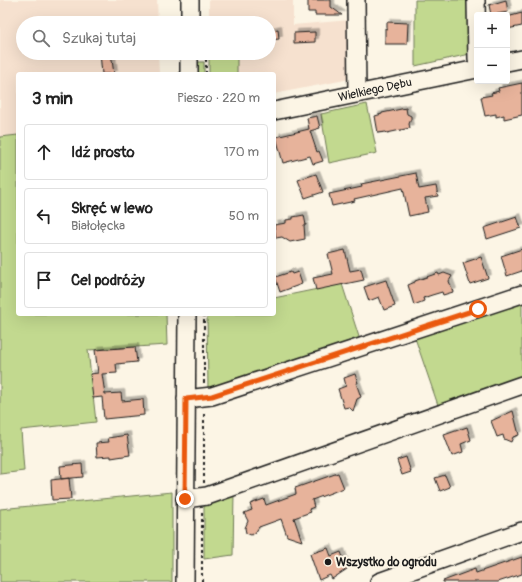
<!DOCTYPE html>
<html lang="pl">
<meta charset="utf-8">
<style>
body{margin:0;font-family:Pangolin,sans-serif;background:#f6f6f6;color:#222}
.controls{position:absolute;right:12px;top:12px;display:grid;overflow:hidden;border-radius:4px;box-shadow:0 4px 16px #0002}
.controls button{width:36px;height:36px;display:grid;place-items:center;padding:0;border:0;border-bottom:1px solid #e0e0e0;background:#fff;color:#222;font:20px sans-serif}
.stop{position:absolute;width:12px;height:12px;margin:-9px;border:3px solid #ea580c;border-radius:50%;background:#fff}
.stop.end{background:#ea580c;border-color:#fff;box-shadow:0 1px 4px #0008}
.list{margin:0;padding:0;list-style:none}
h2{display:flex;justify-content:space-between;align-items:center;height:52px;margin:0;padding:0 16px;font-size:17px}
h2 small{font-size:13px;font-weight:400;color:#767676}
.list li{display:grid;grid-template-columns:26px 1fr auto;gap:12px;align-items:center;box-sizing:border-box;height:56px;margin:0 8px 8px;padding:0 8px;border:1px solid #e0e0e0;border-radius:4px}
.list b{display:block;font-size:15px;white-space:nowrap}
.list p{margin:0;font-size:13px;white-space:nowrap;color:#767676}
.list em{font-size:13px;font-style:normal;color:#767676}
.icon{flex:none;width:22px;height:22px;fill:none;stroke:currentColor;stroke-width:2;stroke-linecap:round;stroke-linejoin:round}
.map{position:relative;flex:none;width:522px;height:582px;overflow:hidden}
.search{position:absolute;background:#fff;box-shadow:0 4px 16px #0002;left:16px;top:16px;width:260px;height:44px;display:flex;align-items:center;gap:10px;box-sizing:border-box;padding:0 14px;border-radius:22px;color:#767676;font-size:15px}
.panel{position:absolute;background:#fff;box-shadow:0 4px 16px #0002;left:16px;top:72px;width:260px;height:244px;border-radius:4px}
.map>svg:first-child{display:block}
.built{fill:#f6e1cf}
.green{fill:#c2d98f;stroke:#6f7a56}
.building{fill:#e7b39b;stroke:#1c1c1c;filter:url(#shadow)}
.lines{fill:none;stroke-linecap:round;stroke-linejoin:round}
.minor-casing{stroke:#1c1c1c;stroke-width:20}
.path{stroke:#1c1c1c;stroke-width:2;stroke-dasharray:3 3;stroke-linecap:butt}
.minor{stroke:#fcf5e5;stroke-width:17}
.route{stroke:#ea580c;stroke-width:5}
.poi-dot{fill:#1c1c1c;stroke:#fcf5e5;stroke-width:1.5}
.labels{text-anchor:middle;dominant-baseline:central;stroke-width:4;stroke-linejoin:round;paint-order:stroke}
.street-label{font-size:12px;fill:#1c1c1c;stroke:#fcf5e5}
.poi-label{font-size:12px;font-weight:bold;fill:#1c1c1c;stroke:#fcf5e5;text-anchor:start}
</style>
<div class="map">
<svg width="522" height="582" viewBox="0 0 522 582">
<defs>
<filter id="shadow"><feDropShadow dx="3.5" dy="-3.5" stdDeviation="0" flood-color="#0004"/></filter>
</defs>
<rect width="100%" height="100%" fill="#fcf5e5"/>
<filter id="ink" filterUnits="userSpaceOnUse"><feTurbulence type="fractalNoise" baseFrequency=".025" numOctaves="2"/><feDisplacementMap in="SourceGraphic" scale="8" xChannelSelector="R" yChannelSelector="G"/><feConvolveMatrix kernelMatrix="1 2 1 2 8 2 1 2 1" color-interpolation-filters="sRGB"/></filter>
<g filter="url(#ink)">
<!-- built -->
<path class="built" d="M0,0H157L158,23H23V53H158L159,74H18V135L0,137Z
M209,0H293V25L350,20V79L274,94V74H237V53H269V23H209Z"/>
<!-- green -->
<path class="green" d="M415,0H470V54L415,66Z
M209,53H237V74H209Z
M194,62H204V74H194Z
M367,104L377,153L329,163L321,114Z
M18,135V314H166L167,345L88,350L96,422L21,430L24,471L0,474V137Z
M342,284L360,340L208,390L207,314H274V298Z
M522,299V378L439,408L414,335Z
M172,492V582H0V509Z
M234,493L233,555L204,559V502Z"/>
<!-- building -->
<path class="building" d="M308,0H331V7L342,15H315V12H308Z
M506,0L508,12L491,15L489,5Z
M522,13V26L507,29V17Z
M387,22L408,23L407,44H385V28L387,29Z
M278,29L279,39L269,40V31Z
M315,32V42L294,43V33Z
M100,53H111L114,74H102Z
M522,83V115L504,119V115L496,117V114L485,116L481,97L492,95L491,93L499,91L498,88Z
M406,108L407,114L411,116V119L409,124L410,128L387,133L386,132L378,133L375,116L382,114V113Z
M317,116L320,128L310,131L317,152L319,151L323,161L313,164L310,156L283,163L276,137L309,129L307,118Z
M416,173L419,189L436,186L438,196L425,198L428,212L409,216L403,188L354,199L355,201L332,206L329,194L362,187L361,184Z
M316,174L323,192L305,198L298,180Z
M304,215L306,225H304L305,239L290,242L282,237L276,238L274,225L286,223V220L293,219V217Z
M517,217L521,228L487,239L484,228Z
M522,249V271L507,276L501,256Z
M345,250L350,271L361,269L364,280L316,290L313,278L333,274L328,254Z
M481,257L488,278L470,284L463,263Z
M291,272L292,274L298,272L302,284L280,292L275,277Z
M438,273L439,275L444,273L452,276L449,281L453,292L443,295L442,292L432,295L423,298L424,301L414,305L408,285L415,282V281Z
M386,280L395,306L384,310L379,297L369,301L364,287Z
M135,347L137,362L116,364L117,373L102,374L105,394L121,393L122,401L143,399L144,415L104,419L102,397L93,398L90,374L98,373L95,350Z
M355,374L358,383H356L361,397L357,399L353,411L349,407L344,408L338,389L346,386L344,378Z
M513,411L519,435L513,437L511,442L504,439L503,435L497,437L491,421Z
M467,427L471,440L461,444L463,452L452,456L444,435Z
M127,435L130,455L111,458V456L97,457L96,443L109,442L108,438Z
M406,457L411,472L402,475L397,460Z
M82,464L83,477L61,479L60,466Z
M338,473L344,488L312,500L314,507L309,509L311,512L294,518L302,541L287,536L281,519L259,527L255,533L251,535L246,533L245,528L248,521L244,513L252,510L250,504L264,499L266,505L296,494L295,488Z
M445,475L450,487L440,491L435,478Z
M69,478L71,499L52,500L51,480Z
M328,548L331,556L341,552L347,569L332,579L330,575L319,580L310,554Z
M522,557V574L498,582H443V581L475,569L476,573Z"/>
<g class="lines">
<!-- minor casing -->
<g class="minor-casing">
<path id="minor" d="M356,0L357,94
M476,0L477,59
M190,23V0
M507,62L522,59
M189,74V53
M274,111L477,69
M186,399L212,396L522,294
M185,499L207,496L522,385
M185,582L187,314
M379,582L522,531"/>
</g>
<!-- path -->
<path class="path" d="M206,15V23
M206,74V53
M204,383V314
M204,483V411
M202,582V511"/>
<!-- minor -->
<use href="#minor" class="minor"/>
</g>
</g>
<g class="lines" filter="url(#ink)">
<!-- route -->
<path class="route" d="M185,499L186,399L212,396L478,309"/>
</g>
<!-- markers -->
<circle class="poi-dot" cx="328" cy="562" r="4"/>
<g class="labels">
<!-- street labels -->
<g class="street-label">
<text transform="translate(375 90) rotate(-12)">Wielkiego Dębu</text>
</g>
<!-- poi labels -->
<g class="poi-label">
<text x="336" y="562">Wszystko do ogrodu</text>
</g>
</g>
</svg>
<div class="controls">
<button>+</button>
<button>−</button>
</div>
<div class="stop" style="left:478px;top:309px"></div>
<div class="stop end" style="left:185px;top:499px"></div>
<div class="search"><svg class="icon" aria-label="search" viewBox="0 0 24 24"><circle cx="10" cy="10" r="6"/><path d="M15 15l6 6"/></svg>Szukaj tutaj</div>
<section class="panel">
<h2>3 min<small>Pieszo · 220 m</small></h2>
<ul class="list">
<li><svg class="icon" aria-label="ahead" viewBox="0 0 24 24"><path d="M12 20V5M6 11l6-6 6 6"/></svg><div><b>Idź prosto</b></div><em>170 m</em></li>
<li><svg class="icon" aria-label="left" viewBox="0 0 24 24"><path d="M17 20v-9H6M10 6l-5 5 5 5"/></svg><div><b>Skręć w lewo</b><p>Białołęcka</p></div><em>50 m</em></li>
<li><svg class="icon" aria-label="arrive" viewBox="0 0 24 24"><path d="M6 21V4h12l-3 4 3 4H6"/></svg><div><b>Cel podróży</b></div></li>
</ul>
</section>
</div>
